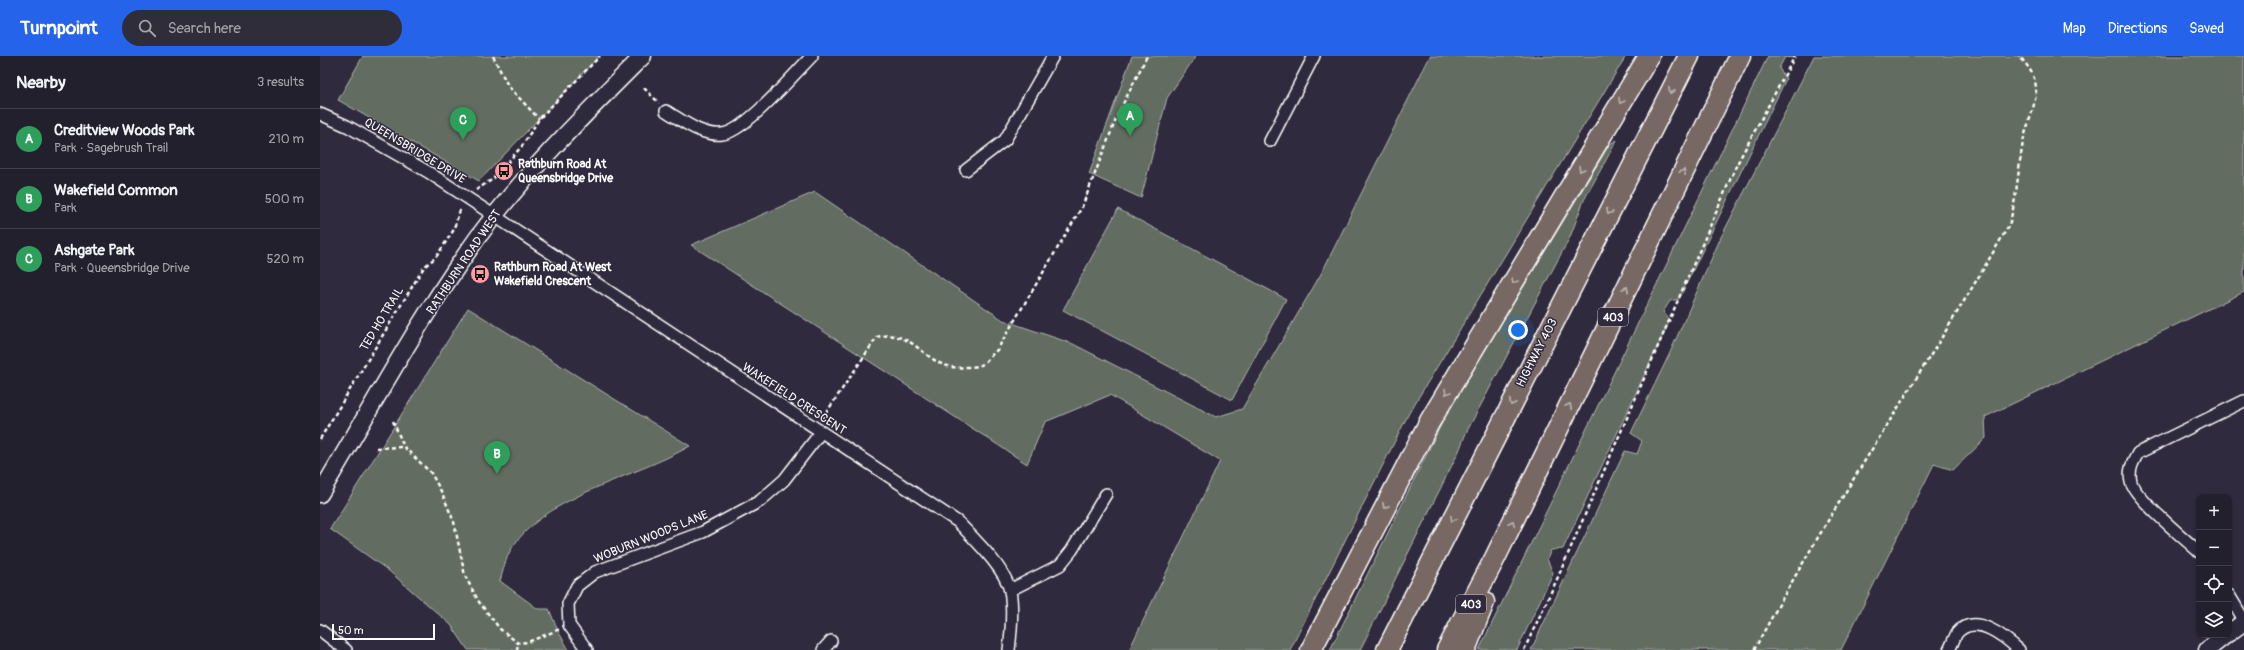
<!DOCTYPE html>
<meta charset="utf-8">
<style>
body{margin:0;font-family:Pangolin,sans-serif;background:#2f2d3a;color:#f1f3f6}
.controls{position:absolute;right:12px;bottom:12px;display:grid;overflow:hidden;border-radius:8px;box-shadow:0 1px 3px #0004}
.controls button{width:36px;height:36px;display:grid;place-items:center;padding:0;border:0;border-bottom:1px solid #403e4a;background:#23202e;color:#f1f3f6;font:20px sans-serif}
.scale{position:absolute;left:12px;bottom:10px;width:103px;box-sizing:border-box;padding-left:4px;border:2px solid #fff;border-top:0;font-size:11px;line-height:14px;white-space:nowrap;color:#fff;-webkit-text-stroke:3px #2f2a3d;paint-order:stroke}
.you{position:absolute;left:1198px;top:274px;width:14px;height:14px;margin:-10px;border:3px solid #fff;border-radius:50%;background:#1a73e8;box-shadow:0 0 0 6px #1a73e833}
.badge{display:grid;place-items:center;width:26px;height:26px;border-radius:50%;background:#2563eb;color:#fff;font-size:13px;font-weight:700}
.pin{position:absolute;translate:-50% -33px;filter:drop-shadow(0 1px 2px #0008)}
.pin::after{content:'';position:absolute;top:21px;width:14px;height:12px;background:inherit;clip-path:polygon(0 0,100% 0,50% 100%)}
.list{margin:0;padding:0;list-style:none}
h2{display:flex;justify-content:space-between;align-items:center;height:52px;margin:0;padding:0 16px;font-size:17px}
h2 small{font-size:13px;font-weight:400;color:#a3a3aa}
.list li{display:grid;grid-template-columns:26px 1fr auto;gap:12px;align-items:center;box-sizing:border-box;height:60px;padding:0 16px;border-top:1px solid #403e4a}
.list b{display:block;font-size:15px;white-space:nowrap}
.list p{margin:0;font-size:13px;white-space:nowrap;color:#a3a3aa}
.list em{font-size:13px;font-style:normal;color:#a3a3aa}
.icon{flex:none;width:22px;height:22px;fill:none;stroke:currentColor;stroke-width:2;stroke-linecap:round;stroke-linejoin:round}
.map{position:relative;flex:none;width:1924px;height:594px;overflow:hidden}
header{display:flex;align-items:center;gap:24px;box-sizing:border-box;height:56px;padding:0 20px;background:#2563eb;color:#fff}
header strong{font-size:19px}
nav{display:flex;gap:22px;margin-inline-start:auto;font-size:14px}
.search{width:280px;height:36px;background:#2f2d3a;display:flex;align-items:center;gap:10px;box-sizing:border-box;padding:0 14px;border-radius:22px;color:#a3a3aa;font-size:15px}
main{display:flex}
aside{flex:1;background:#23202e}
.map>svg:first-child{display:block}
.green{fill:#636c60;stroke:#b1b6b0}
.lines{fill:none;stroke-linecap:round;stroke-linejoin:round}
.street-casing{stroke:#fff;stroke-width:14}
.secondary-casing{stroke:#fff;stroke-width:19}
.highway-casing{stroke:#fff;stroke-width:23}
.path{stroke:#fff;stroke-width:2.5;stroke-dasharray:4 3;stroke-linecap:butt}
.street{stroke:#2f2a3d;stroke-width:11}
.secondary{stroke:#2f2a3d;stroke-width:16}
.highway{stroke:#776864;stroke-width:20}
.oneway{stroke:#bbb4b2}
.labels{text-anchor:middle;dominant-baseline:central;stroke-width:3;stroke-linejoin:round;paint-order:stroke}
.shield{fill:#2f2a3d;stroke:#c1bfc5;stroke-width:1}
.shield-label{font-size:11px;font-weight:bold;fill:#fff}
.street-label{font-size:12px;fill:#fff;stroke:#2f2a3d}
.poi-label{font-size:12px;font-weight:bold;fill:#fff;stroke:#2f2a3d;text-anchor:start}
</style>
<header>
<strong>Turnpoint</strong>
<div class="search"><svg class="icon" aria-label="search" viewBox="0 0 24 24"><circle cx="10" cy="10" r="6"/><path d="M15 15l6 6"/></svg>Search here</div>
<nav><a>Map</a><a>Directions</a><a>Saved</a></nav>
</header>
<main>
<aside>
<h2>Nearby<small>3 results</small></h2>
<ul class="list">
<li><span class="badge" style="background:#2e9e5b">A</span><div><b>Creditview Woods Park</b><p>Park · Sagebrush Trail</p></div><em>210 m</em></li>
<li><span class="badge" style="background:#2e9e5b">B</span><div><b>Wakefield Common</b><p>Park</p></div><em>500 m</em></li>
<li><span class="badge" style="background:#2e9e5b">C</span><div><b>Ashgate Park</b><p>Park · Queensbridge Drive</p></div><em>520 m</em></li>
</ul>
</aside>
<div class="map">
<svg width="1924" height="594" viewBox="0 0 1924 594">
<rect width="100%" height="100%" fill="#2f2a3d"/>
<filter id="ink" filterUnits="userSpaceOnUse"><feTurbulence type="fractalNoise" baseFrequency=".025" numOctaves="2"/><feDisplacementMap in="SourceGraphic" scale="8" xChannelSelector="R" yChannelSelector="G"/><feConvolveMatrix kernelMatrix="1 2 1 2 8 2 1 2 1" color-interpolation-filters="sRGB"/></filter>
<g filter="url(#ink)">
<!-- green -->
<path class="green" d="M43,0H279L159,125L18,44Z
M812,0H876L847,42L821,142L769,118Z
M1110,0H1306L1089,357L970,594H809L900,405L790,339L725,366L707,408L371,189L495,136L683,264L753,288L896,361L922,353L1001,218Z
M1448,0H1475L1474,2L1465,1L1459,12L1466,23L1359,243L1350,245L1343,256L1350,264L1243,493L1231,494L1227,503L1233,517L1197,594H1159Z
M1494,0H1924V236L1665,361L1666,382L1633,414L1614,408L1521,594H1211L1305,395L1317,398L1322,385L1311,377L1349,299L1401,181Z
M1297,84L1264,144L1250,181L1146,377L1139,395L1040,594H1010L1127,357L1290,88Z
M798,153L966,243L912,344L743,254Z
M148,252L370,390C315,422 227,438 191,493C186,502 183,515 180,525L218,553H229L238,575L249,594H148L131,569L69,515L10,473Z"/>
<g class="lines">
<!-- street casing -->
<g class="street-casing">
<path id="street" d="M346,55C363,65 381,80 402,78C425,76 474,18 492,0
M0,58L27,70L108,116L638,466C653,482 686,513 690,535C693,551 691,578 689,594
M950,85L994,0
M646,114L685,84L733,0
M1879,496C1865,483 1814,441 1811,426C1808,414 1813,406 1818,397L1924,345
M690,534L740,509L752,494L786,438
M1909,539L1924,564
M0,574L26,594
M267,594L249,569L248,548L257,530L275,516L383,476L440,445L464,424L501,376
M503,594L511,585
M1629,594C1632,589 1634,582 1637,577C1655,556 1685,581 1699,594"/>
</g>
<!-- secondary casing -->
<g class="secondary-casing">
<path id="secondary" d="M0,438C51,353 100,261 158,181C207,115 265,58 323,0
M1909,577L1924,566
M1887,594L1906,579"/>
</g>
<!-- highway casing -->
<g class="highway-casing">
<path id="highway" d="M991,594L1110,365L1329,0
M1067,594L1369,0
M1127,594L1175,502L1420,0
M1145,594L1164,546"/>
</g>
<!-- path -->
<path class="path" d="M173,0L188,30L219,63
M324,32L339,47
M156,134L173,123L202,90L219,63L280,0
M502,363L557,281C598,271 605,317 646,311C650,311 657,311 661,309C667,305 672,298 677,294L762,151L798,58L827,0
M73,365L84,391L111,417L122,437L134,466L145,520L159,546L180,573L198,587L208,586L240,573
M0,383L104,211L116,201L133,175L141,151
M56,392L84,391
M197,594L198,587
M1204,594L1238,521L1417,108L1475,0
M1434,594C1512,448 1607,312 1689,169C1697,142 1698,114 1703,86C1707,68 1716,50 1716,32C1715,18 1707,9 1699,0"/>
<!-- street -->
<use href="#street" class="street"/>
<!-- secondary -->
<use href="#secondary" class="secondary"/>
<!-- highway -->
<use href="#highway" class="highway"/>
</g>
<!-- one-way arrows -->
<defs><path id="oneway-chevron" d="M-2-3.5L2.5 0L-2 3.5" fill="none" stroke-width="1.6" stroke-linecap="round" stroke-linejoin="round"/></defs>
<g class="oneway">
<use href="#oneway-chevron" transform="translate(1351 35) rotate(117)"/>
<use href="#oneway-chevron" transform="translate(1301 45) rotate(121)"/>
<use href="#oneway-chevron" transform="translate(1261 113) rotate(121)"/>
<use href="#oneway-chevron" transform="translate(1363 116) rotate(-64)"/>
<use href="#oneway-chevron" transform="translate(1289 156) rotate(117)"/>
<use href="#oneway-chevron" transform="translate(1194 225) rotate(121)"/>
<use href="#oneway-chevron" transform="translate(1306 233) rotate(-64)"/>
<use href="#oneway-chevron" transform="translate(1127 336) rotate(121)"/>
<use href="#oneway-chevron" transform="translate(1192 347) rotate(117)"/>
<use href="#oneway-chevron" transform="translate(1249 350) rotate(-64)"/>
<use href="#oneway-chevron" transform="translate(1065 450) rotate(117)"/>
<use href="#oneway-chevron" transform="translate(1133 463) rotate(117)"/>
<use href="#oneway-chevron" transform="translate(1192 467) rotate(-64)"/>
</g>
</g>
<!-- icons -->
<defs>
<g id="bus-disc" transform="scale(1)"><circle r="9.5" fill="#ff9aa2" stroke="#2f2a3d"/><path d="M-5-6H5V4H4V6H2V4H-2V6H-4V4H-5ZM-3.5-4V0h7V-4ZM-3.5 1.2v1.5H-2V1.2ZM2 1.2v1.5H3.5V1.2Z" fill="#111"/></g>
</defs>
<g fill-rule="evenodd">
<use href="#bus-disc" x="184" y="115"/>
<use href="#bus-disc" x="160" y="218"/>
</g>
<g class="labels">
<!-- shield labels -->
<g class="shield">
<rect x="1278" y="252" width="30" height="18" rx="3"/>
<rect x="1136" y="539" width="30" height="18" rx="3"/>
</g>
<g class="shield-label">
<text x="1293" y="261">403</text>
<text x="1151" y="548">403</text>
</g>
<!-- street labels -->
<g class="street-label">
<text transform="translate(95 95) rotate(31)">QUEENSBRIDGE DRIVE</text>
<text transform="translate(144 206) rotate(-56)">RATHBURN ROAD WEST</text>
<text transform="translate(62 263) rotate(-59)">TED HO TRAIL</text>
<text transform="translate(1217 297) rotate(-63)">HIGHWAY 403</text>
<text transform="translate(474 343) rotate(33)">WAKEFIELD CRESCENT</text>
<text transform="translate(331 481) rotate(-22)">WOBURN WOODS LANE</text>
</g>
<!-- poi labels -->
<g class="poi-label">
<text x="198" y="108">Rathburn Road At<tspan x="198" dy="14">Queensbridge Drive</tspan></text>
<text x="174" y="211">Rathburn Road At West<tspan x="174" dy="14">Wakefield Crescent</tspan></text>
</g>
</g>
</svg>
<div class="controls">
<button>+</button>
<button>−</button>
<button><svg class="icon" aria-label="locate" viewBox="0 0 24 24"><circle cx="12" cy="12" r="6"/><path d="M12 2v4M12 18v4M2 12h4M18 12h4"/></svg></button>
<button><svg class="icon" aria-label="layers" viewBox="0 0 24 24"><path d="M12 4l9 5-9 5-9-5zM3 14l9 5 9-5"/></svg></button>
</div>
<div class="scale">50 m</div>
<div class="you"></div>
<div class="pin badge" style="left:810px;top:80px;background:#2e9e5b">A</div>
<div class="pin badge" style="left:177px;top:418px;background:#2e9e5b">B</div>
<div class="pin badge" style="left:143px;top:84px;background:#2e9e5b">C</div>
</div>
</main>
